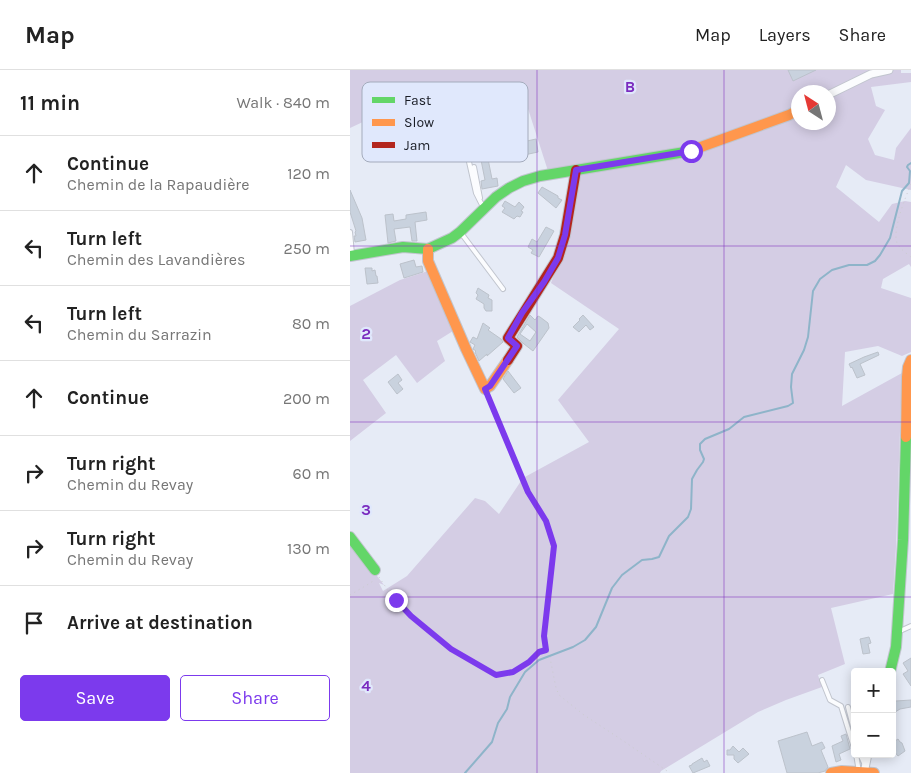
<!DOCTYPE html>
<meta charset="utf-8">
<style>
body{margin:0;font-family:Karla,sans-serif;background:#f2f2f2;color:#222}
.controls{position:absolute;right:15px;bottom:15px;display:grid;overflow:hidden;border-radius:5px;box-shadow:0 2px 12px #0003}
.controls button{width:45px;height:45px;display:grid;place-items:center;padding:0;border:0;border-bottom:1px solid #e0e0e0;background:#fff;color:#222;font:25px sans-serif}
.compass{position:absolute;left:441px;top:15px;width:45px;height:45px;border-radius:50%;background:#fff;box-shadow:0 2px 12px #0003;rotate:324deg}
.stop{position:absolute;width:15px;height:15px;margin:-11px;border:4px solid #7c3aed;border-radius:50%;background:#fff}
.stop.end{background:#7c3aed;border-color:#fff;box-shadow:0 1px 5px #0008}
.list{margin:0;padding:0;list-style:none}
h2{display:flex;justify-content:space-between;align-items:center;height:65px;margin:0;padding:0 20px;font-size:21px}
h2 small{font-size:16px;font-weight:400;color:#767676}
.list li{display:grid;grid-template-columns:32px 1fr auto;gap:15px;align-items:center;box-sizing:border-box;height:75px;padding:0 20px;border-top:1px solid #e0e0e0}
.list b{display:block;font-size:19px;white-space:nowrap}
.list p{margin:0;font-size:16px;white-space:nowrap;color:#767676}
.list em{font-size:16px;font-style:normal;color:#767676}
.actions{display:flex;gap:10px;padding:15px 20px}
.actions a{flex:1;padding:11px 0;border:1px solid #7c3aed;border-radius:5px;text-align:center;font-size:18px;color:#7c3aed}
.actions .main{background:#7c3aed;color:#fff}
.icon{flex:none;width:28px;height:28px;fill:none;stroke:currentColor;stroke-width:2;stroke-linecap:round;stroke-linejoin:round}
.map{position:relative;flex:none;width:561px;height:703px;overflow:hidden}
header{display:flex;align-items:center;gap:30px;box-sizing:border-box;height:70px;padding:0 25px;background:#fff;border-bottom:1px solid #e0e0e0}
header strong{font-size:24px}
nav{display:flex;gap:28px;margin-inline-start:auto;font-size:18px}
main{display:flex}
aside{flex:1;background:#fff}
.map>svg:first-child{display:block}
.green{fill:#d4cde4;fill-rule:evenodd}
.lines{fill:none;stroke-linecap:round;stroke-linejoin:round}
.stream{stroke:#8eb4c9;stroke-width:2}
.building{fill:#c9d2de;stroke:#bcc2cb;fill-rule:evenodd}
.lane-casing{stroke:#c1c5ce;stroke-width:6}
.street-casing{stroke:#c1c5ce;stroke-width:9}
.fast-casing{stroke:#c1c5ce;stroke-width:12}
.slow-casing{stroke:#c1c5ce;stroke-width:12}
.jam-casing{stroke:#c1c5ce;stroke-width:12}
.path{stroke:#cbcccf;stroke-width:1;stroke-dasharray:1 4;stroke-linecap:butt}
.lane{stroke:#fbfcfe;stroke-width:4}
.street{stroke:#fbfcfe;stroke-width:7}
.fast{stroke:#63d668;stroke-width:10}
.slow{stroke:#ff974d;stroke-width:10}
.jam{stroke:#b3261e;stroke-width:10}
.route{stroke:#7c3aed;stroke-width:6}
.grid{fill:none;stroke:#7b2cbf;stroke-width:1;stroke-opacity:0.55}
.key{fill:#e0e8fc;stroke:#a4abbc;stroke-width:1}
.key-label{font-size:14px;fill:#191c25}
.grid-label{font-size:16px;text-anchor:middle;font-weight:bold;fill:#7b2cbf;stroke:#e0e8fc;stroke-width:4.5;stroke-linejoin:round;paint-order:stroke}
</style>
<header>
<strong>Map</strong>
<nav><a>Map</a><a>Layers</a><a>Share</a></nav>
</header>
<main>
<aside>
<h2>11 min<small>Walk · 840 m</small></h2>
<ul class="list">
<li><svg class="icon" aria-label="ahead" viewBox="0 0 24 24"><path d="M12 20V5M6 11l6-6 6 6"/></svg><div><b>Continue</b><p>Chemin de la Rapaudière</p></div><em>120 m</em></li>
<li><svg class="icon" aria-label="left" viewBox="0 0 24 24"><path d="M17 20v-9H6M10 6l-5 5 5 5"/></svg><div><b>Turn left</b><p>Chemin des Lavandières</p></div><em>250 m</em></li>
<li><svg class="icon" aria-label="left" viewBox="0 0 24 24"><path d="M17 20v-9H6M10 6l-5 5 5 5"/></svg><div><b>Turn left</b><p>Chemin du Sarrazin</p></div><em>80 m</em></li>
<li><svg class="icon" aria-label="ahead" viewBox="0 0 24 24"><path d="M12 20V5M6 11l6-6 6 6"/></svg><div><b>Continue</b></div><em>200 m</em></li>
<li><svg class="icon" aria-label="right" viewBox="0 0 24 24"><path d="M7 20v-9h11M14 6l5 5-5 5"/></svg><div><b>Turn right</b><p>Chemin du Revay</p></div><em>60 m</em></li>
<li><svg class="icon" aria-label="right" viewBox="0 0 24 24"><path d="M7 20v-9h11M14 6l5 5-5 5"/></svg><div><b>Turn right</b><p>Chemin du Revay</p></div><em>130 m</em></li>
<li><svg class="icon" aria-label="arrive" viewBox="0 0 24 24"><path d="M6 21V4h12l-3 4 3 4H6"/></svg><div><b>Arrive at destination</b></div></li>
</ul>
<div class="actions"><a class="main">Save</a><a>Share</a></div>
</aside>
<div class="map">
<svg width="561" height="703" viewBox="0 0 561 703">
<rect width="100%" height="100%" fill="#e6ebf6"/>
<!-- green -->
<path class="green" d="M0,0H551V3H561V12L521,17L526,36L535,40L518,69L525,85L544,90L546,78L561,58V120L516,110L496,95L486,117L529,152L542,134L555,131L561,132V197L559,194L533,209L531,218L561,228V282L552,286L528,276L495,282L492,336L552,303L546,477L543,524L481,538L495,594L468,605L472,617L436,630L408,642L311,701L310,703H0V471L34,515L29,513L33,521L57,506L125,428L135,431L149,444L173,408L239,372L208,330L269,259L201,213L215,174L231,95L198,101L172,20L144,24L110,53L113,67L82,92L62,29L0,58ZM448,22H478V52H448Z
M78,201L103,261L87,271L95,291L67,313L46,285L13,310L36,343L0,371V236L50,210Z"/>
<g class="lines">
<!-- stream -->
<path class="stream" d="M115,703L142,672L148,653L157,639L160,627L175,602L189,590L223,577L235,570L246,557L262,518L272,505L292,490L302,489L309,487L319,466L338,447L341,439L342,409L347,400L353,392L354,389L350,380V374L355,369L379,359L394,347L438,336L443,333L441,317L442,304L454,280L458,267L463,221L470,209L482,200L499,195H517L525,191L530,185L540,168L552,121L559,113L560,101L557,97L558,95L561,93"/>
</g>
<!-- building -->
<path class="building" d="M438,0H466L443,11Z
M175,61L177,71L186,69L188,82L174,85L170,62Z
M137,74L139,84H137L142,109L147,108L148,116L132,119L131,111L135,110L130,85L123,87L121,76Z
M192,117L208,126V128L212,130L206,138L188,123Z
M0,120L12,148L16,170L5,172L4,166H6L5,162L6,161L0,142Z
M155,131L165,137L169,132L174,137L171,141L173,142L170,147L167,146L164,149L152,142L155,138L152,136Z
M76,142L77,150L65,152L67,171H62L60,157L44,159L46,171L38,173L35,145L43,144L44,151L56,149V145Z
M196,157L204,161L189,187L181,183L183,180L178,177L182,169L187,172Z
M64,190L66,197L72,196L73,202L54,208L50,194Z
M15,198H22V201L25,200L26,206H27L28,213L17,214Z
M128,218L139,225L138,228L142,230V241H136L134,238V234L126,229L128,225L126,223Z
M180,245L185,250L188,246L190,247L198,253L199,258L183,281L174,274L167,267ZM177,254L186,262L180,271L170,264Z
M233,245L244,257L240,260L236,255L229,262L223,257L230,250L229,249Z
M133,253L140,258L138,260L151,269L153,272L137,286V284L129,291L125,282L126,281L123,279L125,275L120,272L123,267L127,269Z
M528,282L529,285L510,294L515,305L507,308L502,297L501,298L499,294L514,287Z
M158,301L171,318L164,323L153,309Z
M48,304L52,310L48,313L53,319L47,324L38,312Z
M519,567L521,573L518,574L520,583L513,584L510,569Z
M561,588V616L553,604L558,601L553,593Z
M561,630V637L550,639L542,644V634L546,631Z
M457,662L462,676L472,672L475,678L471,680L478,697L475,701L468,703H437L428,671Z
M496,664L500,679L489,684L491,690L486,692L482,676L493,671L491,666Z
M548,669L550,672L552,673L555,681L548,686L542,679V673Z
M383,676L389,682L393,678L399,684L388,693L384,689V685H377V680H380Z
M352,688L354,692L357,690L360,696L343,703L339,696L342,695V694Z"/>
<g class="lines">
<!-- lane casing -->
<g class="lane-casing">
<path id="lane" d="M115,74L126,123L131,133
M124,97L130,128
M0,162L2,184
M111,163L153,219
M550,561L561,556
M472,610L480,630L491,636L505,681
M498,637L505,664
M506,684L509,702
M510,684L515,695"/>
</g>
<!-- street casing -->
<g class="street-casing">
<path id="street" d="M478,25L521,4L539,0
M514,703L518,684"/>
</g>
<!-- fast casing -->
<g class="fast-casing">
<path id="fast" d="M0,186L53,177L78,179L102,168L110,162L146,127L159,118L173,111L190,106L341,81L348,78
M0,467L25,500
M540,602L546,577L547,562L553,470L556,367"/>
</g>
<!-- slow casing -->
<g class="slow-casing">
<path id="slow" d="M348,78L439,45L448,40
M78,179V191L116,279L135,319L140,316L158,290
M556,367L557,307L558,297L561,290
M481,703L492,701L524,703"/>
</g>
<!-- jam casing -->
<g class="jam-casing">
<path id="jam" d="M158,290L167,276L158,268L208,188L215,165L226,100"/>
</g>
<!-- path -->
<path class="path" d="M561,114C556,126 542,160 547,173C550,179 556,183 561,187
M138,327L178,422L196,451L204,476L194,566L196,580
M29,507L45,531L61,545L101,579L146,605L163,602L179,592L189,583L196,580L199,583L206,618L209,625L234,645L272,670L320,703
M0,525L22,512L23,508"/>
<!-- lane -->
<use href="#lane" class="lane"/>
<!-- street -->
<use href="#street" class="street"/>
<!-- fast -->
<use href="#fast" class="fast"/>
<!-- slow -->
<use href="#slow" class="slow"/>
<!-- jam -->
<use href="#jam" class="jam"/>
</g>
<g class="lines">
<!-- route -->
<path class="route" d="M46,530L61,546L101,579L146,605L163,602L179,592L189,582L196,580L194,566L204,476L196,451L178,422L135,319L140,316L167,276L158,268L172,243L194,212L208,188L215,165L226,100L341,81"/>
</g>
<!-- grid -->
<path class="grid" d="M187,0V703M374,0V703M0,176H561M0,352H561M0,527H561"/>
<!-- legend -->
<rect x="12" y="12" width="166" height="80" rx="8" class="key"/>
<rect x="22" y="27" width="23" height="6" fill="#63d668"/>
<rect x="22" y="49" width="23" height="7" fill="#ff974d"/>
<rect x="22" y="72" width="23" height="6" fill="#b3261e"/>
<g class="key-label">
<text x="54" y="35">Fast</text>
<text x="54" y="57">Slow</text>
<text x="54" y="80">Jam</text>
</g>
<g class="grid-label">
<text x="280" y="22">B</text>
<text x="16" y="269">2</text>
<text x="16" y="445">3</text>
<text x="16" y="621">4</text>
</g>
</svg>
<div class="controls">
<button>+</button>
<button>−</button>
</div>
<svg class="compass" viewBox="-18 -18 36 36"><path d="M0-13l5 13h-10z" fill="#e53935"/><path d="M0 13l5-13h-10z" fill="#767676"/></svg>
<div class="stop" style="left:341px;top:81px"></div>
<div class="stop end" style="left:46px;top:530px"></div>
</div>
</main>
